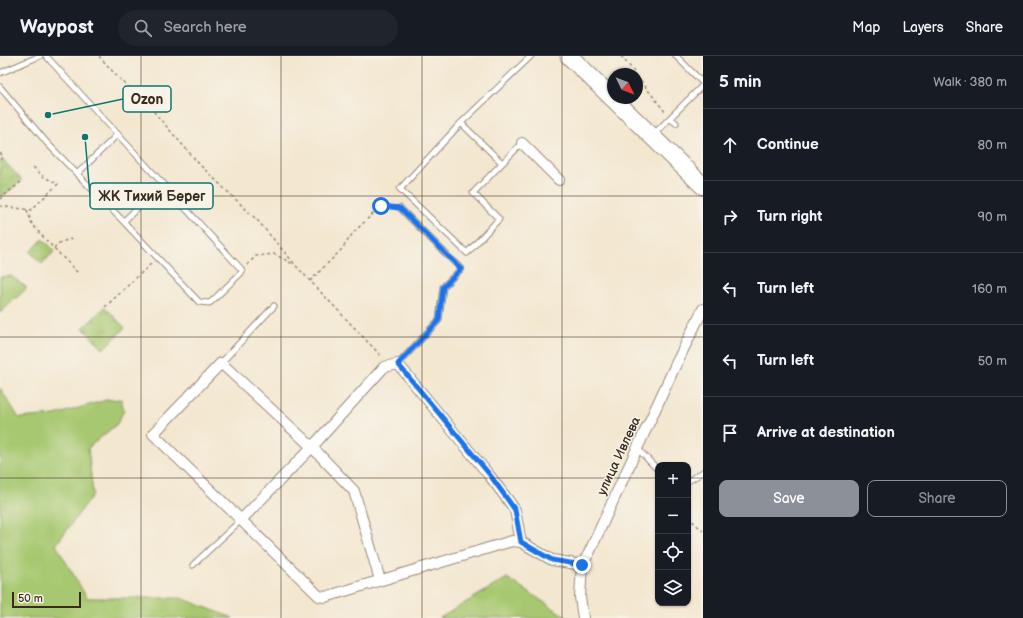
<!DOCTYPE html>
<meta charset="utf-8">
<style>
body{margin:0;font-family:"Balsamiq Sans",sans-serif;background:#20242c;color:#f1f3f6}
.controls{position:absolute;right:12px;bottom:12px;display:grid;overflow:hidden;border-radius:8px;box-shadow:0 1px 3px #0004}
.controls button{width:36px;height:36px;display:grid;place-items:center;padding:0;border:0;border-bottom:1px solid #363941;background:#171b24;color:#f1f3f6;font:20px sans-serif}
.compass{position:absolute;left:607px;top:12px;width:36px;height:36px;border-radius:50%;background:#171b24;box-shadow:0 1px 3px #0004;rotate:133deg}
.scale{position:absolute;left:12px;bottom:10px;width:69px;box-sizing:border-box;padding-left:4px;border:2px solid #3b2a1e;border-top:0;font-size:11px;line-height:14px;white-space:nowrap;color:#3b2a1e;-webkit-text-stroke:3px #f7f3e8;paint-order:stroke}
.stop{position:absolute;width:12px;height:12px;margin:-9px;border:3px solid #1a73e8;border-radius:50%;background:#fff}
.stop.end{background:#1a73e8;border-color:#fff;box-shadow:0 1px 4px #0008}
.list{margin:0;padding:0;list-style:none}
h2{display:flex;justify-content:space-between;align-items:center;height:52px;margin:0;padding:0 16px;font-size:17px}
h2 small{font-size:13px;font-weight:400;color:#9ea1a6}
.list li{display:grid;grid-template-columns:26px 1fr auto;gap:12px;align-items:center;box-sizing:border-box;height:72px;padding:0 16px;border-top:1px solid #363941}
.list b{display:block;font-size:15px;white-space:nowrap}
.list em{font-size:13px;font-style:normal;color:#9ea1a6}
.actions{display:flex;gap:8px;padding:12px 16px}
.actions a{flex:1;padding:9px 0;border:1px solid #8c9099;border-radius:8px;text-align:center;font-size:14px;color:#8c9099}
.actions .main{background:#8c9099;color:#fff}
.icon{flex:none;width:22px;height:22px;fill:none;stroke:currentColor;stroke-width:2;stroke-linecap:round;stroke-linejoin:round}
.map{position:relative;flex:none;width:703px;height:562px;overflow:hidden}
header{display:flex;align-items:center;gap:24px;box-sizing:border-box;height:56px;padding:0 20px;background:#171b24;border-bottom:1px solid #363941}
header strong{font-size:19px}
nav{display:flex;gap:22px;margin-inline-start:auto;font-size:14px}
.search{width:280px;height:36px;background:#20242c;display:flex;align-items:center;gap:10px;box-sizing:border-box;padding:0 14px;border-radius:22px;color:#9ea1a6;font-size:15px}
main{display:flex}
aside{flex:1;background:#171b24}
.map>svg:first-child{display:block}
.grass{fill:#a7c870;stroke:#717947}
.park{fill:url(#park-crowns);stroke:#717947}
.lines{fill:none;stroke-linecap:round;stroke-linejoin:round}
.service-casing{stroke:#978877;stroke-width:7}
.minor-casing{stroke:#978877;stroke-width:12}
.trunk-casing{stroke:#978877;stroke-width:19}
.path{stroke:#978877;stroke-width:1.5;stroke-dasharray:3 3;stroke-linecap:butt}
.service{stroke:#fff;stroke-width:5}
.minor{stroke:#fff;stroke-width:10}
.trunk{stroke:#fff;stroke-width:17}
.route{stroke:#1a73e8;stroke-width:5}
.grid{fill:none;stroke:#3b2a1e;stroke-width:1;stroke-opacity:0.55}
.labels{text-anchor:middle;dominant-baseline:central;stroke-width:3;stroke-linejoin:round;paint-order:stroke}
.street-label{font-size:13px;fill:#3b2a1e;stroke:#f7f3e8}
.leader{fill:none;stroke:#0f766e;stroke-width:1.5}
.callout-dot{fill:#0f766e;stroke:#f7f3e8;stroke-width:1.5}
.callout{fill:#f7f3e8;stroke:#0f766e;stroke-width:1.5}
.callout-label{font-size:14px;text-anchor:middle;font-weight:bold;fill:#3b2a1e}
</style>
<header>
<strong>Waypost</strong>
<div class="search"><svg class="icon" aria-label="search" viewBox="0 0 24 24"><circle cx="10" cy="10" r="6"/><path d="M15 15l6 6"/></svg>Search here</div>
<nav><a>Map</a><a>Layers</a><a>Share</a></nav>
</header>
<main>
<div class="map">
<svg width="703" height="562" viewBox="0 0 703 562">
<defs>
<pattern id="park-crowns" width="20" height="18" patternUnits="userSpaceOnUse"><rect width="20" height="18" fill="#a7c870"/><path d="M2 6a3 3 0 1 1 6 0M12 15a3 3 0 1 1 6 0" fill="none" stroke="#89a35b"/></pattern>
</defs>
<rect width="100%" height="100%" fill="#f7f3e8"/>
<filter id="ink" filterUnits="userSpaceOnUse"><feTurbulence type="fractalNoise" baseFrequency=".025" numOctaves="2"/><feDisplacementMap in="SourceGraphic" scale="8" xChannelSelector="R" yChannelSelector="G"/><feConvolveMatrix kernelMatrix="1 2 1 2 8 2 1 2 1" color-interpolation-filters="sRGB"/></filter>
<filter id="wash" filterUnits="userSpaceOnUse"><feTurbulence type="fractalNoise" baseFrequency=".012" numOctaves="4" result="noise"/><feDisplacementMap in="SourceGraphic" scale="16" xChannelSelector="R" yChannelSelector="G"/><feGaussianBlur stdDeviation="0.9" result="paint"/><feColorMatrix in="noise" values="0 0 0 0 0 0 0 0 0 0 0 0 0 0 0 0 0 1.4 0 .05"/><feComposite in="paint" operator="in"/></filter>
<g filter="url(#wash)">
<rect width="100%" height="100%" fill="#f3e7d0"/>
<!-- grass -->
<path class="grass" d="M11,220L27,232L0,257V221Z
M0,332L19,362L55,359L106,344L121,343L124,354L117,368L88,392L93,438L56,489L87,542H181L233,562H0Z
M507,522L565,560V562H440Z"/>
<!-- park -->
<path class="park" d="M2,103L22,124L0,142V106Z
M43,183L55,195L42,208L30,196Z
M105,251L125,272L103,293L83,272Z"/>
</g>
<g filter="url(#ink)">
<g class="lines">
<!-- service casing -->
<g class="service-casing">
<path id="service" d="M676,0L703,27
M0,17L40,0
M0,31L47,87L123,165L199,246L209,247L211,246L241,217L242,215L241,213L46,0
M670,62L703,29
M461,67L400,133L467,197L499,163L473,137L522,87
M654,78L670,62L676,67
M502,107L461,67L531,0
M77,118L118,78
M124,165L163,127
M221,307L274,250
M398,308L439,264L443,231L461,213L400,152
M637,392L658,414
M688,425L703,416
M193,509L241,464"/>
</g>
<!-- minor casing -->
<g class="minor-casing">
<path id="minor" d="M522,87L559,124
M241,464L312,391L384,311L398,308L489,419L508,444L515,454L521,486
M380,524L354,435L312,391L221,307L153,378L319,540L325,541L512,485L521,486L552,504L582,509
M583,562L580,541L582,509L589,497L676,308L703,253"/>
</g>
<!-- trunk casing -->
<g class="trunk-casing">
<path id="trunk" d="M569,0L703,130"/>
</g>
<!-- path -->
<path class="path" d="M99,0L116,19L154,56L200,109L258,165L298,212L382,301
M621,0L636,18
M637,20L666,57
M0,97L3,100L0,104
M0,143L22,125
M0,150L31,154L58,128L44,121L32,110
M27,154L32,168L44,182L79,218
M54,192L59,187L70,183L73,186
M247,209L256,200L274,198L293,208
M310,225L342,193L353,177L381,150L394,151
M105,251L153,206
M688,461L703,475"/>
<!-- service -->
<use href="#service" class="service"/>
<!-- minor -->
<use href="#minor" class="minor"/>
<!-- trunk -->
<use href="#trunk" class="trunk"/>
</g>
</g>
<g class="lines" filter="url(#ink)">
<!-- route -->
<path class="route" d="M381,150L400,152L461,213L443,231L439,264L398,308L490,419L508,444L515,454L521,486L552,504L582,509"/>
</g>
<!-- grid -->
<path class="grid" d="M141,0V562M281,0V562M422,0V562M562,0V562M0,140H703M0,281H703M0,422H658M688,422H703"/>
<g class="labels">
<!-- street labels -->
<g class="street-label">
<text transform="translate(619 400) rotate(-65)">улица Ивлева</text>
</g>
</g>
<!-- callouts -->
<path class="leader" d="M48 59L123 43M85 81L90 140"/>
<g class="callout-dot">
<circle cx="48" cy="59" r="4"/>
<circle cx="85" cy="81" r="4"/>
</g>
<g class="callout">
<rect x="123" y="30" width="48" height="26" rx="4"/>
<rect x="90" y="127" width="123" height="26" rx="4"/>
</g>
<g class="callout-label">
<text x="147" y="48">Ozon</text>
<text x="152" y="145">ЖК Тихий Берег</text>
</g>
</svg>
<div class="controls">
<button>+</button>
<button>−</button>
<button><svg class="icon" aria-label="locate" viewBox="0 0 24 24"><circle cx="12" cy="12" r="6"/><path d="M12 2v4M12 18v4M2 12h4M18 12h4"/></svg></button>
<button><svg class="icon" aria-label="layers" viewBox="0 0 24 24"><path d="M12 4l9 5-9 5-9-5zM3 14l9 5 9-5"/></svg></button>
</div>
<svg class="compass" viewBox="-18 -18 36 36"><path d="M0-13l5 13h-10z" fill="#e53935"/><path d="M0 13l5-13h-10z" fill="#9ea1a6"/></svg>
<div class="scale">50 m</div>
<div class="stop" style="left:381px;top:150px"></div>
<div class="stop end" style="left:582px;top:509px"></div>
</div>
<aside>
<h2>5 min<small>Walk · 380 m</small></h2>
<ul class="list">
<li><svg class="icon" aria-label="ahead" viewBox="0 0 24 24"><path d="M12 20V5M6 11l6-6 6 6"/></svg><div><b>Continue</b></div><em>80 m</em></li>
<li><svg class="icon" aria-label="right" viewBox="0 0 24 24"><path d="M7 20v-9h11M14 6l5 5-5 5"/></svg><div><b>Turn right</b></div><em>90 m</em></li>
<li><svg class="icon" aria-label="left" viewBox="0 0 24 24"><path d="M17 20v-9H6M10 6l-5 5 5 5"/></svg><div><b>Turn left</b></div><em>160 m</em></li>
<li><svg class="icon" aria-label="left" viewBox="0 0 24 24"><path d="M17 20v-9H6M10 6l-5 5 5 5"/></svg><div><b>Turn left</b></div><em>50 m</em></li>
<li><svg class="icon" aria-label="arrive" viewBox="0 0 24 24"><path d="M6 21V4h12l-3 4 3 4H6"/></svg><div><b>Arrive at destination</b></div></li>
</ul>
<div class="actions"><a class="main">Save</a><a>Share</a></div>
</aside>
</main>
